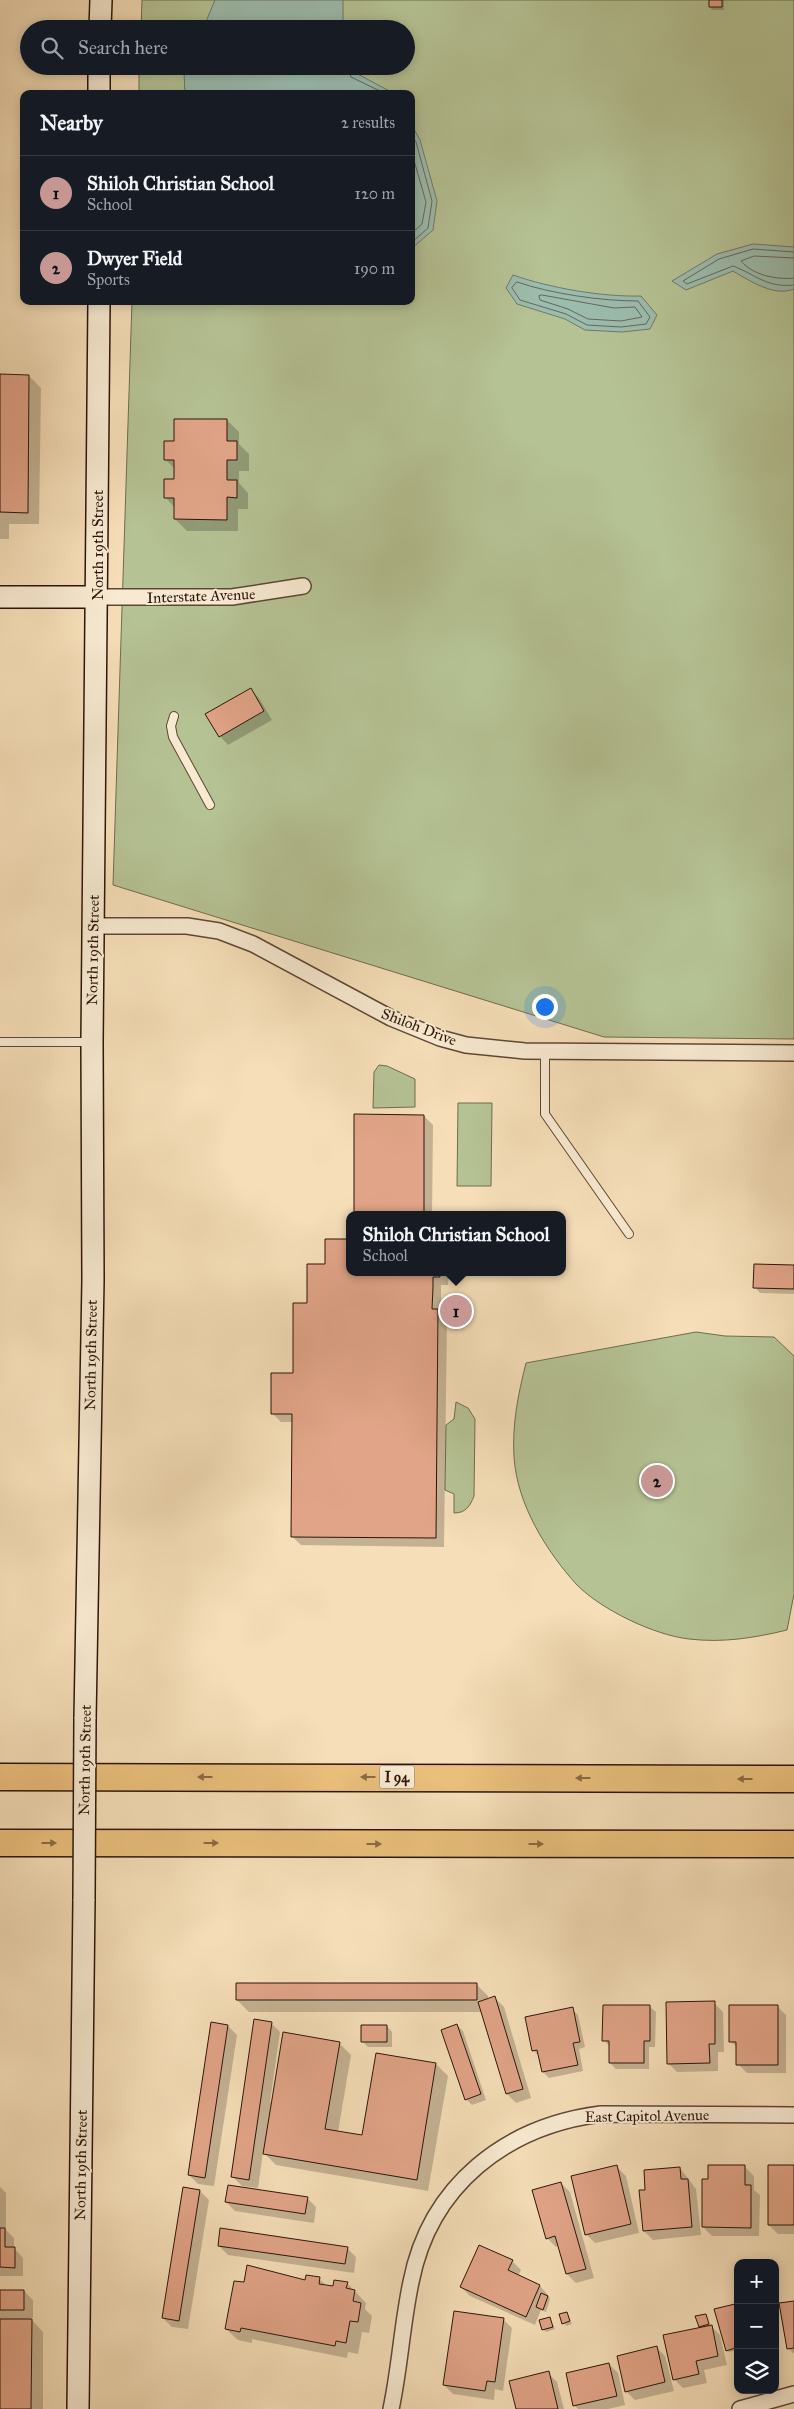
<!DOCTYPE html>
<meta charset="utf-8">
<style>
body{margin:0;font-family:"IM FELL Great Primer",serif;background:#242831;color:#f1f3f6}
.controls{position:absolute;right:15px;bottom:15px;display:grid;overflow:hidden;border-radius:10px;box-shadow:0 2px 12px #0003}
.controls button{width:45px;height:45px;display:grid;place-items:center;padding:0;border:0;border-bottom:1px solid #363941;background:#171b24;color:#f1f3f6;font:25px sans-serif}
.you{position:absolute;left:544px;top:1006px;width:18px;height:18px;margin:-12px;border:4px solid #fff;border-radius:50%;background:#1a73e8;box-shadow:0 0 0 8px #1a73e833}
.badge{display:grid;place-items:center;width:32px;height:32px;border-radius:50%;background:#c59692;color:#111;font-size:16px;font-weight:700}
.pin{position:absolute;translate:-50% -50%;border:2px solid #fff;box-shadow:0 1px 5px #0006}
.popup{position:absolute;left:346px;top:1211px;width:220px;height:65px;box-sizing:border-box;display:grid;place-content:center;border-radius:10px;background:#171b24;filter:drop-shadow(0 1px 4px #0005);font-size:16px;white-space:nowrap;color:#9ea1a6}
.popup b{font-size:19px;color:#f1f3f6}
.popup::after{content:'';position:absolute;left:50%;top:100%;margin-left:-10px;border:10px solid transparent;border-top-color:#171b24}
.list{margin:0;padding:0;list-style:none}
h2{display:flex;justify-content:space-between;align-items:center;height:65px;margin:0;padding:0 20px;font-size:21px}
h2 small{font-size:16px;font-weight:400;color:#9ea1a6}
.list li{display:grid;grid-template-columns:32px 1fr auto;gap:15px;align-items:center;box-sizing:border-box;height:75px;padding:0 20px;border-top:1px solid #363941}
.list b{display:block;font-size:19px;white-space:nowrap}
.list p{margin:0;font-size:16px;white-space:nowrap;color:#9ea1a6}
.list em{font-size:16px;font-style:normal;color:#9ea1a6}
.icon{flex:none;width:28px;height:28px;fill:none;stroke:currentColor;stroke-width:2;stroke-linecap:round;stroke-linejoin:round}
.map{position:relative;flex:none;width:794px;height:2409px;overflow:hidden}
.search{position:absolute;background:#171b24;box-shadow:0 2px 12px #0003;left:20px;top:20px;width:395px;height:55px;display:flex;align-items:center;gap:12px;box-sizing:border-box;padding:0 18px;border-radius:28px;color:#9ea1a6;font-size:19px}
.panel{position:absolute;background:#171b24;box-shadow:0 2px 12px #0003;left:20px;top:90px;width:395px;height:215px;border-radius:10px}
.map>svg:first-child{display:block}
.green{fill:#b5c294;stroke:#706c4e}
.water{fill:#9cbcad;stroke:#6f796b}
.shadow{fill:#0003}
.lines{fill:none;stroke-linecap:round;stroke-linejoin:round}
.shore{stroke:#64685a;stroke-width:1}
.building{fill:#e1a488;stroke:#2c1508}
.lane-casing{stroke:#5e4734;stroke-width:10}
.street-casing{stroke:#5e4734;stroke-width:18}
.secondary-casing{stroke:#2c1508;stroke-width:24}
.highway-casing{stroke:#2c1508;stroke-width:29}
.lane{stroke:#f8ead1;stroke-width:8}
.street{stroke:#f8ead1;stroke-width:15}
.secondary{stroke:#f8ead1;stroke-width:21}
.highway{stroke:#eabf7c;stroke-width:26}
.secondary-bridge-casing{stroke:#2c1508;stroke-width:24;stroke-linecap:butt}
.secondary-bridge{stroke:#f8ead1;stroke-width:21}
.oneway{fill:#8b6a42}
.labels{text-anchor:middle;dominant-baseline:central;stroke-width:4;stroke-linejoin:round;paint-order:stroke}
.shield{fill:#f8ead1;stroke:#695544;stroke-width:1}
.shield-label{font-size:14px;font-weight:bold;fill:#2c1508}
.street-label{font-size:15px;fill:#2c1508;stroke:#f8ead1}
</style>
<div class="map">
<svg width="794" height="2409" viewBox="0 0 794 2409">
<rect width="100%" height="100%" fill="#f5deb8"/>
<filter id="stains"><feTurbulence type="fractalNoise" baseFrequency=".004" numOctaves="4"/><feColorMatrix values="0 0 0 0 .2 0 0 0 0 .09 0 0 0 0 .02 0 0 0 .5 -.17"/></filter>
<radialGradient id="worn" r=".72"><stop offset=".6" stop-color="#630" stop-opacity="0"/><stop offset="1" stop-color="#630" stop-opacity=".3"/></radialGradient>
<!-- green -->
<path class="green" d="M142,0H794V1039L604,1037L113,885L132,301H411V94H139V66H406V29H141Z
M379,1065L387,1066L415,1079V1107L373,1108L374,1072Z
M458,1103H492L491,1186H457Z
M696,1332L725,1336L774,1337L794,1356V1594L787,1630C754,1638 723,1643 689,1639C654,1635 602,1610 577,1585C546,1551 517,1504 514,1457C512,1424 518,1395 526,1363Z
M456,1402L468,1408L475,1419L474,1496C470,1506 466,1513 454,1513V1494L445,1490L446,1425L454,1419Z"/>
<!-- water -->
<path class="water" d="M215,0H343V29H203Z
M187,66H352L354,72L395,94H185L184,72Z
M411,124L420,140L437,201L433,230L411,249Z
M753,244L794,247V289C774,297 750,281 733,271L686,290L672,281L717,254Z
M513,275C550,288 602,297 641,296L657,315L650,329L622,332L585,330L565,319L517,304L506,288Z"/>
<!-- shadow -->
<path class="shadow" d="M710,0H724V10H712L710,7Z
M0,376H29L41,388L39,524H9V539H0Z
M227,420L239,432V444L249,454V471H239V483L248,493V509H238V531H187L175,519V508L165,497L175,480V469L165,459L176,442Z
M250,689L259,698L272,720L228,745L220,736Z
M424,1116L433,1125L432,1215H355Z
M794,1266V1294L760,1293L755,1287Z
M350,1272H449L448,1285H441V1314L447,1320L444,1547L301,1545L292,1536L293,1422H281L272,1413L294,1374L308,1304Z
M476,1984L488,1996V2000L495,1998L504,2007L531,2098L516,2103L507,2094L482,2012H249L237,2000Z
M714,2003L723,2012L724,2052H718V2071L677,2072L668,2063Z
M777,2006L786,2015V2073H747L738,2064V2048L731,2041Z
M650,2007L656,2012L655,2047H649V2069H616L610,2063V2047L604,2040Z
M572,2009L578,2015L585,2047L579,2049L583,2071L549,2078L543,2072L539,2056L533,2050Z
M271,2023L280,2032L270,2102L272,2103L339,2043L351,2055L338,2132L363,2136L436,2064L448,2076L428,2191L276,2165L263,2152L258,2188L242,2186L233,2177Z
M457,2025L463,2031L486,2100L472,2105L466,2099Z
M228,2026L237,2035L214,2186L198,2184L189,2175Z
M387,2026L392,2032V2047H368L362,2041Z
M794,2166V2234H778L769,2225Z
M617,2167L626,2176L639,2233L595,2243L586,2234Z
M745,2167L754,2176V2190L760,2195L759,2236H712L703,2227L709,2180Z
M680,2168L696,2189L701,2235L653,2240L644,2231L640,2192L647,2191Z
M561,2183L570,2192L594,2278L576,2283L567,2274L559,2246L556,2247L547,2238Z
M0,2187L6,2193V2230L14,2238V2248L23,2258V2276H0Z
M200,2191L209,2200L188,2329L172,2327L163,2318Z
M307,2198L316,2207L314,2223L235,2211L226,2202Z
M219,2246L347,2248L356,2257L354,2273L228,2255Z
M512,2261L521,2270L518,2276L540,2286L548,2295L550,2299L546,2312L541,2310L535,2325L470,2296L461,2287Z
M319,2279L327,2286L334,2288L347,2283L366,2303L365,2309L372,2316L369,2333L362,2332L358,2354L348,2352L347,2358L252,2339V2343L238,2340L226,2329L306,2282Z
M0,2291H24L33,2300V2318H30L43,2332V2409H0Z
M794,2302V2354L788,2348Z
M735,2305L738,2309V2350L729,2352L727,2350Z
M567,2313L572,2324L566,2326L560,2315Z
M705,2315L711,2326L720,2335L727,2365L704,2370L707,2383L683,2388L674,2379L701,2328L700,2327Z
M503,2319L512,2328L503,2391L495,2389L494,2400L453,2394L444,2385Z
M550,2319L555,2329L546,2332L543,2329Z
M775,2346L778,2356H775Z
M657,2348L665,2356L674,2391L635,2400L626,2391Z
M609,2364L618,2373L625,2405L608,2409H578L575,2406L567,2374Z
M548,2373L557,2382L564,2409H517Z"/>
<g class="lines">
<!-- shore -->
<path class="shore" d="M347,66L351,77L386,94
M411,134L416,142L432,201L428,228L411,243
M411,150L426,202L422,224L411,234
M794,252L753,249L719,259L683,281L687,284L733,266C757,275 766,288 794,285
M794,258L754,256L741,261C753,275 776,280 794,278
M517,282C552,294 602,301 638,301L650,317L646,324L621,327L587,325L566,314L520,300L512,288Z
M542,295L614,308L635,307L642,317L621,321L588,319L568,309L540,300L539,296Z"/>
</g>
<!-- building -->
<path class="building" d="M709,0H722V7H709Z
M0,374L29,375L28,513L0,512Z
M174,419H227V441H237V460H227V480H237V498L227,497V520L174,519V498H164V479H174V460H164V441H174Z
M251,688L264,711L219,737L205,714Z
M354,1114L424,1115V1215H354Z
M325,1239H350V1272H440V1277H433V1287L432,1309H438L436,1538L291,1537L292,1414H271V1373H293V1303H307V1264H325Z
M754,1264L794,1265V1289L753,1288Z
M236,1983H477V2000H236Z
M495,1996L523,2089L506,2094L478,2002Z
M715,2001V2044H709L710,2063L667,2064L666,2002Z
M603,2005H650V2041H644V2063H609V2041H602Z
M729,2005H778V2065H736V2042H729Z
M573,2007L580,2042L573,2043L578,2065L542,2072L537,2050L532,2051L525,2017Z
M254,2019L272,2022L249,2180L231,2177Z
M211,2022L228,2025L205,2178L188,2175Z
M457,2024L481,2094L465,2100L441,2030Z
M361,2025H387V2042H361Z
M283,2032L340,2042L325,2129L362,2135L376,2053L436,2063L417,2180L263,2154Z
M617,2165L631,2224L585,2235L571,2176Z
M708,2165H745V2185H751V2228L702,2227V2179H708Z
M768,2165H794V2225H768Z
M680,2167L681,2179H688L692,2227L643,2231L639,2190H645L644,2170Z
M561,2182L586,2269L566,2274L555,2236L546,2239L532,2190Z
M228,2185L308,2197L305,2214L225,2202Z
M183,2187L200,2190L179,2321L162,2318Z
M0,2228H5V2247H15V2268L0,2267Z
M220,2228L348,2247L345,2264L218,2246Z
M479,2245L513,2260L508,2270L540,2285L526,2317L460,2287Z
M247,2265L305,2280L306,2275L320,2277L319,2284L333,2286L334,2280L348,2282L346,2288L355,2290L353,2301L361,2303L358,2322L350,2321L346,2343L336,2341L335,2346L241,2328L240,2332L225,2329L234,2281L244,2282Z
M0,2290H24V2310H0Z
M541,2293L548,2296L543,2310L536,2307Z
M794,2301V2348L787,2349L779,2303Z
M735,2304L738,2313V2347L726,2351L714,2309Z
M454,2311L504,2318L495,2382L487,2381L485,2391L443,2385Z
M567,2312L570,2321L562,2324L559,2314Z
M706,2314L709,2324L699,2327L695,2316Z
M550,2317L553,2327L542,2330L539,2320Z
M0,2319H32L31,2409H0Z
M712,2325L718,2356L696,2361L699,2374L673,2380L663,2335Z
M657,2346L665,2382L625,2392L617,2356Z
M609,2363L617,2396L573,2406L566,2373Z
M549,2371L558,2409H516L509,2381Z"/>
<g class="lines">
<!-- lane casing -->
<g class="lane-casing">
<path id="lane" d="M174,716L171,726L173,737L210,805
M0,1042H90
M545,1052V1114L629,1234"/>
</g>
<!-- street casing -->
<g class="street-casing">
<path id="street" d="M98,597H232L303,586
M93,926H187L219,931L253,944L391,1018L440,1038L466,1045L525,1051L794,1053
M391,2409C400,2367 402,2324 411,2282C430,2185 506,2126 601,2114L794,2115
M740,2409L794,2394"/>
</g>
<!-- secondary casing -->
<g class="secondary-casing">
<path id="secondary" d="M100,29L101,0
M99,94V66
M0,597H98
M85,1719L93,1280L92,1042L99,301
M78,2409L84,1899"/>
</g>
<!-- highway casing -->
<g class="highway-casing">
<path id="highway" d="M0,1777L794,1779
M0,1843L794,1844"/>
</g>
<!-- lane -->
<use href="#lane" class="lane"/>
<!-- street -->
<use href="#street" class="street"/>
<!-- secondary -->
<use href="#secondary" class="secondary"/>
<!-- highway -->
<use href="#highway" class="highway"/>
<!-- secondary-bridge casing -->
<g class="secondary-bridge-casing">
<path id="secondary-bridge" d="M84,1899L85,1719"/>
</g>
<!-- secondary-bridge -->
<use href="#secondary-bridge" class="secondary-bridge"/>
</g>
<!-- one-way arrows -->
<defs><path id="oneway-solid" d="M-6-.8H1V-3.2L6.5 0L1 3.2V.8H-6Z" transform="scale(1.25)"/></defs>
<g class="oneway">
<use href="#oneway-solid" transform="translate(205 1777) rotate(-180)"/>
<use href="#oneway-solid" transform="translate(368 1777) rotate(-180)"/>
<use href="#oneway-solid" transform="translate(583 1778) rotate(-180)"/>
<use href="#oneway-solid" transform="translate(745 1779) rotate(-180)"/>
<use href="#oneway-solid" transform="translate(49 1843)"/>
<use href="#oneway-solid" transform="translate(211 1843)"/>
<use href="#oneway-solid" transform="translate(374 1844)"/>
<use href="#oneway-solid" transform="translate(536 1844)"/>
</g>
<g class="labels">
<!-- shield labels -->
<rect class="shield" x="379.5" y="1765.5" width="35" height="23" rx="4"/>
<g class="shield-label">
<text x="397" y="1777">I 94</text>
</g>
<!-- street labels -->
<g class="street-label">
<text transform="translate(98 545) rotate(-90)">North 19th Street</text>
<text transform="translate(201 596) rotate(-2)">Interstate Avenue</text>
<text transform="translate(93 950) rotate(-89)">North 19th Street</text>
<text transform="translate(419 1027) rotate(21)">Shiloh Drive</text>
<text transform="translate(91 1355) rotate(-89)">North 19th Street</text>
<text transform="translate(85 1760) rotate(-89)">North 19th Street</text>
<text transform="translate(647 2116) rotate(-1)">East Capitol Avenue</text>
<text transform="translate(81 2165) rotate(-89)">North 19th Street</text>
</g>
</g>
<rect width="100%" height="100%" filter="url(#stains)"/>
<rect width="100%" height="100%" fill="url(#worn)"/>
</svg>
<div class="controls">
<button>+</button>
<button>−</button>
<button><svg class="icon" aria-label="layers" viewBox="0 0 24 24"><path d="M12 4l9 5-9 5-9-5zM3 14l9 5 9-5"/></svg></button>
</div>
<div class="you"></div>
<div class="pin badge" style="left:456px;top:1311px">1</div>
<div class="popup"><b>Shiloh Christian School</b>School</div>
<div class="pin badge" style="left:657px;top:1481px">2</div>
<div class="search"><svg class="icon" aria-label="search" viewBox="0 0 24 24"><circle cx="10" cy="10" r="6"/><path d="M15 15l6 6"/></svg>Search here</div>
<section class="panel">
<h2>Nearby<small>2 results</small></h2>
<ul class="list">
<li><span class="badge">1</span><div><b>Shiloh Christian School</b><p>School</p></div><em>120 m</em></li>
<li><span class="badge">2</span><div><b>Dwyer Field</b><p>Sports</p></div><em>190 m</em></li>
</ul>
</section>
</div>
